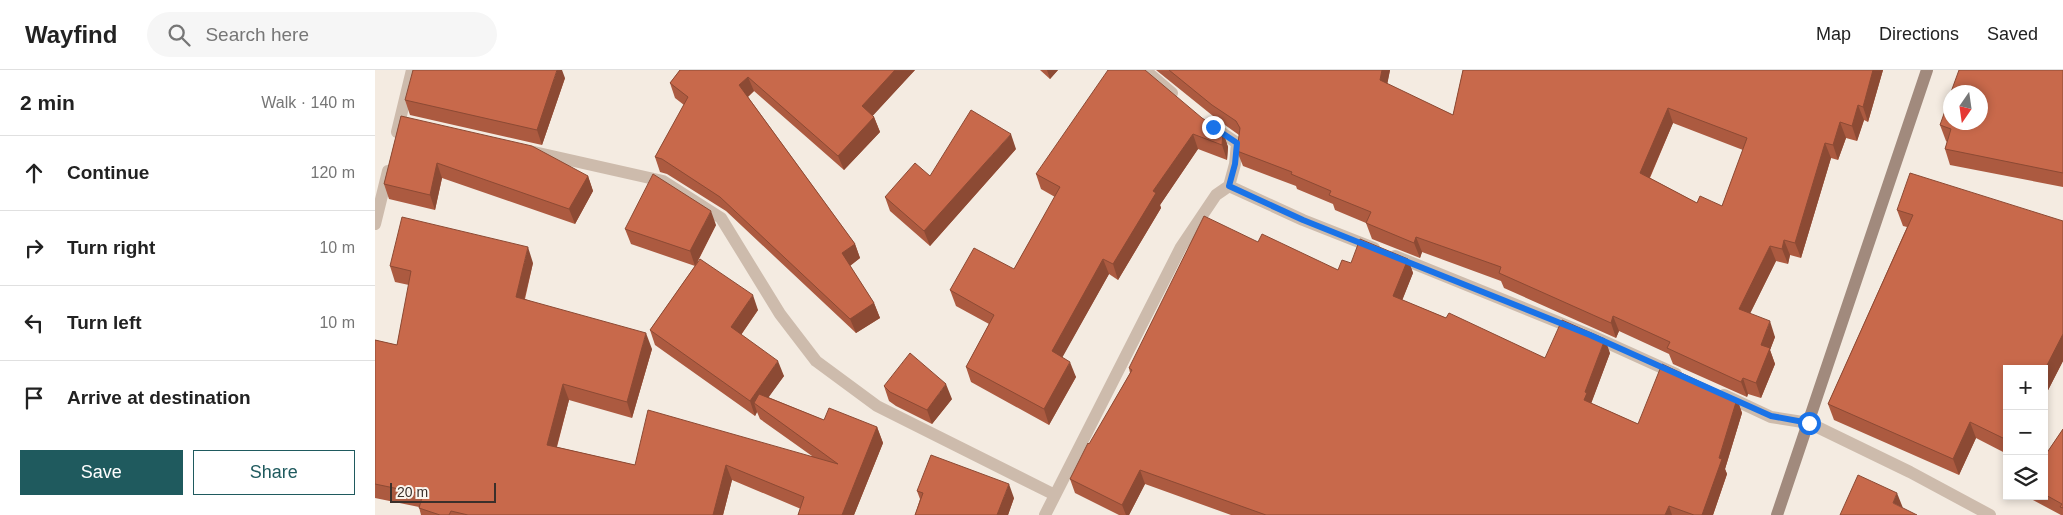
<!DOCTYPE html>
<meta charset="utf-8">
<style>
body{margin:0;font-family:Arial,sans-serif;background:#f6f6f6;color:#222}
.controls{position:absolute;right:15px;bottom:15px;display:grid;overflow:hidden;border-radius:0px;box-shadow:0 2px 8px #0003}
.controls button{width:45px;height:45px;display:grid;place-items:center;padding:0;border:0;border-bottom:1px solid #e0e0e0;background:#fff;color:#222;font:25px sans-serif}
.compass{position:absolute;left:1568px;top:15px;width:45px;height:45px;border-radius:50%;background:#fff;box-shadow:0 2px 8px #0003;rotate:193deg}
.scale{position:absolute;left:15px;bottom:12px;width:106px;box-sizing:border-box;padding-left:5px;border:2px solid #3b302b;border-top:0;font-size:14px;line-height:18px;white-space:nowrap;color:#3b302b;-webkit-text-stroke:4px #fbf5ee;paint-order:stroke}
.stop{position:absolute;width:15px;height:15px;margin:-11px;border:4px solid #1a73e8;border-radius:50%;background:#fff}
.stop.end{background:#1a73e8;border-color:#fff;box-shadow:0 1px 5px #0008}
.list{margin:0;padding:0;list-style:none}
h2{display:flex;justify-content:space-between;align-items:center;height:65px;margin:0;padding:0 20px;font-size:21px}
h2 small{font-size:16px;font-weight:400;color:#767676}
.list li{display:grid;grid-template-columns:32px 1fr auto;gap:15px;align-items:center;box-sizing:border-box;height:75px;padding:0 20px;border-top:1px solid #e0e0e0}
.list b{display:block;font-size:19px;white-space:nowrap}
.list em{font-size:16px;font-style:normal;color:#767676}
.actions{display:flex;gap:10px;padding:15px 20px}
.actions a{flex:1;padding:11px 0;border:1px solid #1f5a5e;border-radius:0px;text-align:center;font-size:18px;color:#1f5a5e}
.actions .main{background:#1f5a5e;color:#fff}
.icon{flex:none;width:28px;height:28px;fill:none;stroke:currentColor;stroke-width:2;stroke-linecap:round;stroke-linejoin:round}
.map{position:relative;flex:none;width:1688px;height:445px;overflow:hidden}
header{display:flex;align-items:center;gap:30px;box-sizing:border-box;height:70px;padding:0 25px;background:#fff;border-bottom:1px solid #e0e0e0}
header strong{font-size:24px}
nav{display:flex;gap:28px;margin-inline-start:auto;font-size:18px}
.search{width:350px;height:45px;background:#f6f6f6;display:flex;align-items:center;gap:12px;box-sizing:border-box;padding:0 18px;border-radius:28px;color:#767676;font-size:19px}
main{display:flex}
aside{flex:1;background:#fff}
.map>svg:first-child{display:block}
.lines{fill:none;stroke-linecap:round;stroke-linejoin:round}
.minor{stroke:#cdbbac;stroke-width:12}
.secondary{stroke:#a18a7d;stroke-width:12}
.wall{fill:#ac5a40;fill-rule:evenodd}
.shaded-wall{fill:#8c4a34}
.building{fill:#c8694b;stroke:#8c4a34;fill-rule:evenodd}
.route{stroke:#1a73e8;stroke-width:6}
</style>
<header>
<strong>Wayfind</strong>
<div class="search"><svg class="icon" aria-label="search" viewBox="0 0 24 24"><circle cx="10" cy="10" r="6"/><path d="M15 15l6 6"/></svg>Search here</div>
<nav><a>Map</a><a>Directions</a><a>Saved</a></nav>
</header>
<main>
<aside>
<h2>2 min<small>Walk · 140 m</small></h2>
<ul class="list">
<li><svg class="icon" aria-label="ahead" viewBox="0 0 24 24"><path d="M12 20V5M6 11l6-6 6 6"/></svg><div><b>Continue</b></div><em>120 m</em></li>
<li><svg class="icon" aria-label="right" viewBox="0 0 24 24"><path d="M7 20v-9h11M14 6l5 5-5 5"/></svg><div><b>Turn right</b></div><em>10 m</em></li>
<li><svg class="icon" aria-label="left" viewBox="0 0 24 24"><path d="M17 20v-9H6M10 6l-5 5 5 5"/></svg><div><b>Turn left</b></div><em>10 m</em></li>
<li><svg class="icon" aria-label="arrive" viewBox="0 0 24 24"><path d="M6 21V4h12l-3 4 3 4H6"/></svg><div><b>Arrive at destination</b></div></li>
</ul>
<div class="actions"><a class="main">Save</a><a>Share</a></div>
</aside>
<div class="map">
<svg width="1688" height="445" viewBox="0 0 1688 445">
<rect width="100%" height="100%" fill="#f4ebe1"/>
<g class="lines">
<!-- minor -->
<path class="minor" d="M770,0L797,23
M22,62L37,0
M159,82L288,111L346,148L405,244L441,291L502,336L680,425
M854,116L928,150L999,178
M0,154L13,101
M1020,186L1215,265L1301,304
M1349,325L1396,347L1434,353L1535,402L1615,445
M670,445L806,177L841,125L854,116L860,94L862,73L835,55"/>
<!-- secondary -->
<path class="secondary" d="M1402,445L1552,0"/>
</g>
<!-- wall -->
<path class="wall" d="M305,0H540L497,46L499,47L505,62L469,100L379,21L373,27L480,174L485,188L475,196L499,233L505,248L481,263L351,141L292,104L285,102L280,87L309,35L300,28L295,13Z
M665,0H683L675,9Z
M781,0H1015L1012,14L1078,45L1088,0H1508L1493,52L1489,50L1482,71L1471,68L1463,90L1456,88L1426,188L1415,185L1413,194L1401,191L1375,243L1400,267L1395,280L1400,294L1386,328L1373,324L1372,327L1298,294L1294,284L1244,261L1241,268L1129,218L1126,211L1047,182L1045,188L997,169L991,153L960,140L958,134L922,119L921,116L868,96L862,81L864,65L843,50ZM1298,53L1368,80L1347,136L1322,133L1275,108Z
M1688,0V117L1575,95L1570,79L1572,72L1571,71L1565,55Z
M190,8L167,75L35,45L30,30Z
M26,46L213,106L218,121L200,154L67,108L60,140L14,129L9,114Z
M827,48L848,62L853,77L852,90L823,79L785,135L786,138L743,210L734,204L687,287L701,307L674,355L596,312L591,297L614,254L581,236L575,220L639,199L680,127L666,119L661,104Z
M641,79L555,176L515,141L510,127L555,106Z
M1522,140L1688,151V291L1669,328L1632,299V384L1601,368L1584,405L1459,350L1453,334L1532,157L1528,156Z
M341,155L323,191L383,240L366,265L409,306L393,327L449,350L502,357L508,373L479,445H423L426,439L357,410L348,445H46L44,437L0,428V270L22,275L34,215L20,212L15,196L158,193L150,229L277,279L257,348L194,330L182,377L260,395L437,386L385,349L382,342L380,346L280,275L275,260L320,196L256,174L250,159Z
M883,172L963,200L976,193L1033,189L1038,203L1027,230L1170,288L1235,283L1216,333L1263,354L1362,329L1367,343L1350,399L1352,404L1338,445H856L770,414L754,445H744L700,423L695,409L755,303L754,298Z
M509,316L577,329L557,354L521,336L514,331Z
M1688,359V445H1686L1656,429L1655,426H1669V387Z
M542,421L639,428L633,445H540L545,429Z"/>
<!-- shaded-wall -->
<path class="shaded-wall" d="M182,0H187L190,8L167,75L162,60Z
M520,0H540L493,51L487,36Z
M672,0H683L675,9Z
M1007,0H1015L1010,26L1005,10Z
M1498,0H1508L1493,52L1488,37Z
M373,7L379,21L369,30L364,15Z
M1483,35L1489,50L1482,71L1477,56Z
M1293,38L1298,53L1270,118L1265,103Z
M499,47L505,62L469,100L463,86Z
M1465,52L1471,68L1463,90L1458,75Z
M848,62L853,77L852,90L847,75Z
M636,64L641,79L555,176L549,161Z
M818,64L823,79L785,135L786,138L743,210L738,194L778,121Z
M1450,73L1456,88L1426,188L1420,173Z
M62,93L67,108L60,140L55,125Z
M213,106L218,121L200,154L194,139Z
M336,141L341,155L320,196L315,181Z
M1041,167L1047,182L1045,188L1039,173Z
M1409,170L1415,185L1413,194L1407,179Z
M480,174L485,188L472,198L467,183Z
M1395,176L1401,191L1370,254L1364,239Z
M153,177L158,193L146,242L141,227Z
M728,189L734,204L682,297L677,281Z
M1033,189L1038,203L1023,241L1018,226Z
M378,225L383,240L361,272L356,257Z
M499,233L505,248L481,263L475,249Z
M1238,246L1244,261L1241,268L1236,253Z
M1395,251L1400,267L1395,280L1400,294L1386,328L1381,313L1386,275Z
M271,263L277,279L257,348L252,332Z
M1688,264V291L1669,328V301Z
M1230,269L1235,283L1216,334L1209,330L1210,322Z
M403,291L409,306L386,338L379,333L382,342L380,346L375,331Z
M695,292L701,307L674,355L669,339Z
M1368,308L1373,324L1372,327L1366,312Z
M188,314L194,330L178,390L172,375Z
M571,314L577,329L557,354L552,340Z
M1362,329L1367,343L1350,399L1352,404L1338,445H1327Z
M1595,352L1601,368L1584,405L1578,389Z
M502,357L508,373L479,445H467Z
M351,395L357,410L348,445H338Z
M765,400L770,414L754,445H751L747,435Z
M634,414L639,428L633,445H622Z
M1522,423L1528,438L1518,433Z
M1294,436L1297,445H1290Z"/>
<!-- building -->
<path class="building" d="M38,0H182L162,60L30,30Z
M305,0H520L487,36L499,47L463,86L373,7L364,15L480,174L467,183L499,233L475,249L345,127L287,89L280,87L313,27L295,13Z
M733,0H770L827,48L848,62L847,75L818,64L778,121L781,123L738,194L728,189L677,281L695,292L669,339L591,297L619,245L575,220L599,178L639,199L685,117L661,104Z
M794,0H1007L1005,10L1078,45L1088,0H1498L1488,37L1483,35L1477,56L1465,52L1458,75L1450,73L1420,173L1409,170L1407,179L1395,176L1364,239L1395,251L1386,275L1395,278L1381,313L1368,308L1366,312L1292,278L1295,272L1238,246L1236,253L1124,203L1126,197L1041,167L1039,173L991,153L996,142L954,125L956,121L916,104L917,102L862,81L865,58L861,51L837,35ZM1293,38L1372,68L1347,136L1325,126L1322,133L1265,103Z
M1584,0H1688V103L1570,79L1576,59L1565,55L1576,24V52H1606V22H1576Z
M596,40L636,64L549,161L510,127L540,93L555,106Z
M26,46L157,76L213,106L194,139L62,93L55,125L9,114Z
M1535,103L1688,151V264L1669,301V299H1632V370L1595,352L1578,389L1453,334L1538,145L1522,140Z
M278,104L336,141L315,181L250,159Z
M829,146L883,172L887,164L963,200L967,190L976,193L985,169L1033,189L1018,226L1071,248L1074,243L1170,288L1187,250L1230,269L1210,322L1212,323L1209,330L1263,354L1287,294L1362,329L1344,388L1347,389L1327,445H1319L1294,436L1290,445H891L765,400L747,435L695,409L713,373L714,374L757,300L754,298Z
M27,147L153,177L141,227L271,263L252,332L188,314L172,375L260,395L273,340L463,394L379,333L384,324L449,350L454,338L502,357L467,445H423L429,427L351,395L338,445H93L76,441L74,445H65L44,438L48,424L0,414V270L22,275L36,201L15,196Z
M325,189L378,225L356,257L403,291L375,331L275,260Z
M535,283L571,314L552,340L515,322L509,316Z
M1688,359V438L1685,437L1687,434L1669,424V387Z
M556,385L634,414L622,445H540L548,423L542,421Z
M1483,405L1522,423L1518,433L1542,445H1465Z"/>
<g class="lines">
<!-- route -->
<path class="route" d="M838,57L862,73L860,94L854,116L928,150L1215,265L1396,346L1434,353"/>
</g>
</svg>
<div class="controls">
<button>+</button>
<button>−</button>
<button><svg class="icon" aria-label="layers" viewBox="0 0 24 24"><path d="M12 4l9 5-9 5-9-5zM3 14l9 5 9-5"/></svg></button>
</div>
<svg class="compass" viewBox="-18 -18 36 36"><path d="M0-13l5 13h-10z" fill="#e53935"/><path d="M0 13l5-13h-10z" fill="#767676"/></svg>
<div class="scale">20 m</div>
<div class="stop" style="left:1434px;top:353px"></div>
<div class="stop end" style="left:838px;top:57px"></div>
</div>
</main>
